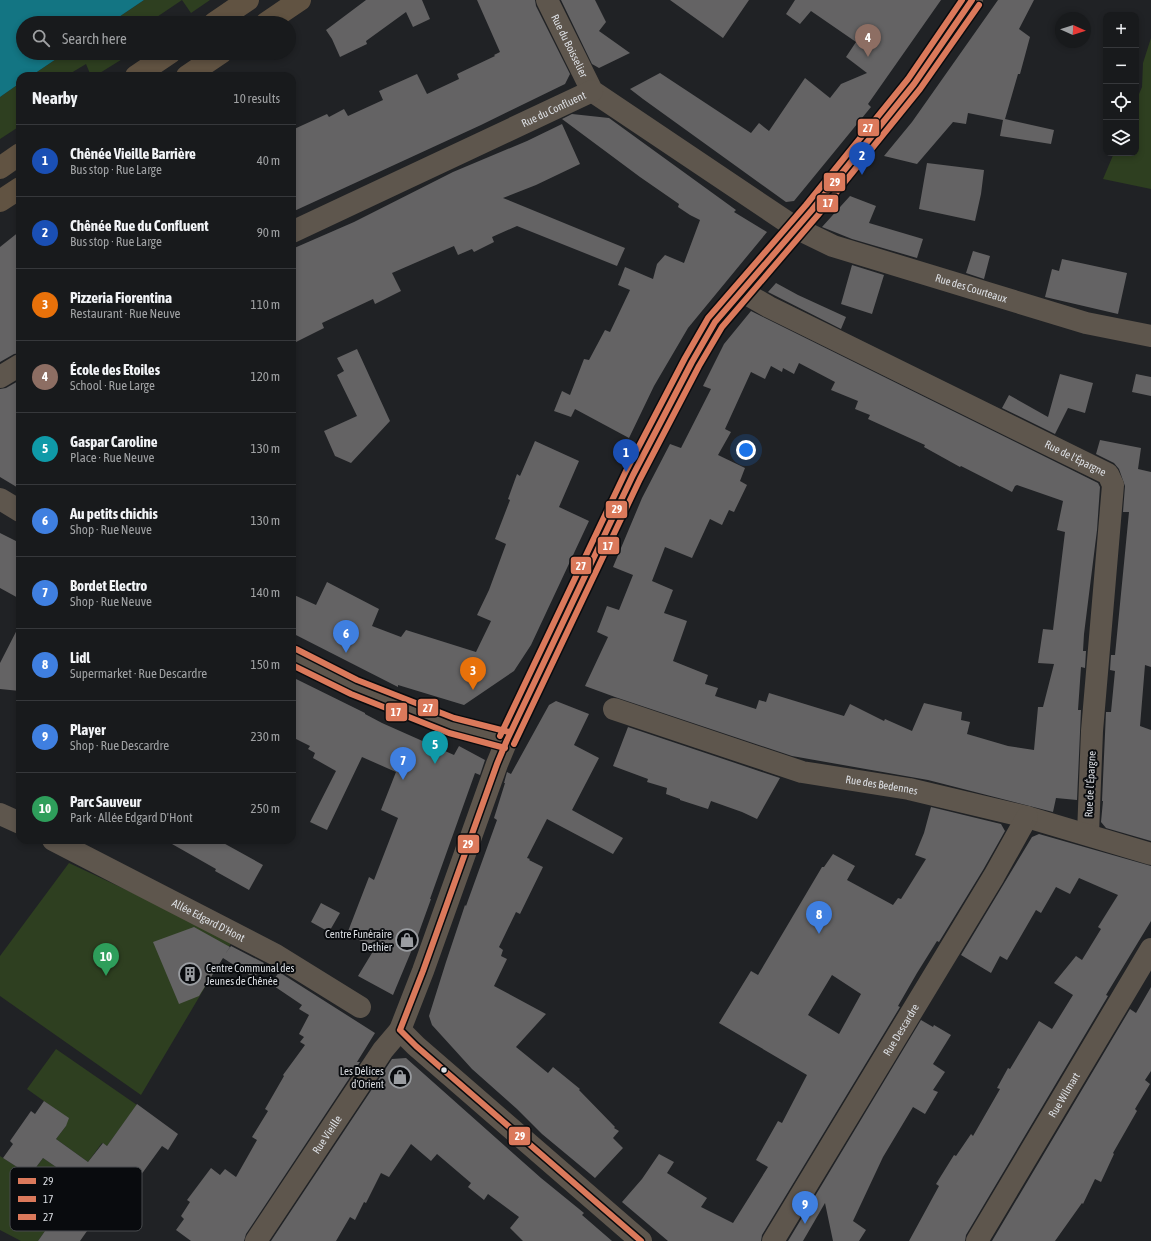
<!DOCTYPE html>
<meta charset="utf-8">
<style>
body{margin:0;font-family:"Asap Condensed",sans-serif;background:#212325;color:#f1f3f6}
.controls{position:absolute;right:12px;top:12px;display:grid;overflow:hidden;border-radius:8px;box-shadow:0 2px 6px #0003}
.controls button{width:36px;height:36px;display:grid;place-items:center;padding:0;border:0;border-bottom:1px solid #36383b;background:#181a1c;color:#f1f3f6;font:20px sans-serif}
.compass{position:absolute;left:1055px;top:12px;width:36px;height:36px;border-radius:50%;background:#181a1c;box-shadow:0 2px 6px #0003;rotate:93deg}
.you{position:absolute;left:746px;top:450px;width:14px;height:14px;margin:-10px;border:3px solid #fff;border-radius:50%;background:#1a73e8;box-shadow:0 0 0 6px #1a73e833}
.badge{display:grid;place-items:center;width:26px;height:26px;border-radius:50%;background:#9a9da1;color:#fff;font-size:13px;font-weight:700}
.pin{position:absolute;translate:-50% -33px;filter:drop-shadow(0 1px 2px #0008)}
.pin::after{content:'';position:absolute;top:21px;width:14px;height:12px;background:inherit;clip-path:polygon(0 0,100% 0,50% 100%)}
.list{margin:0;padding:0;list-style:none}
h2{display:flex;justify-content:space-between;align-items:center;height:52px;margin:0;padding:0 16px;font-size:17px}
h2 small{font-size:13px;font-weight:400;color:#9fa1a3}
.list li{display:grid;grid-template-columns:26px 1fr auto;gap:12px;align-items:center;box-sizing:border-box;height:72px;padding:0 16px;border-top:1px solid #36383b}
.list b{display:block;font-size:15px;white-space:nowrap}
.list p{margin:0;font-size:13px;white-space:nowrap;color:#9fa1a3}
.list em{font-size:13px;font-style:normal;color:#9fa1a3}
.icon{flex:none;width:22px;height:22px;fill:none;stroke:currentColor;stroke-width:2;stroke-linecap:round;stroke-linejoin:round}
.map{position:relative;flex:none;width:1151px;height:1241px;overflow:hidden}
.search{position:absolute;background:#181a1c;box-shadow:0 2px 6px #0003;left:16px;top:16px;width:280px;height:44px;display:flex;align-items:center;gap:10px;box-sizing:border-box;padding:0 14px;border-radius:22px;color:#9fa1a3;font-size:15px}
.panel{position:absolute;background:#181a1c;box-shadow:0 2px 6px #0003;left:16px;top:72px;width:280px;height:772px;border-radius:12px}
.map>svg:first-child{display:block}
.green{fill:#2e3f20}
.water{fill:#137583}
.building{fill:#646364;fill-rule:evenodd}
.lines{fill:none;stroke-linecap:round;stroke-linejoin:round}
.minor{stroke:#5e564d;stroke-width:22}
.primary{stroke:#615342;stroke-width:22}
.bus-1-casing{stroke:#090b0e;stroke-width:9}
.bus-2-casing{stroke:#090b0e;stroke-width:9}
.bus-3-casing{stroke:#090b0e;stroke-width:9}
.bus-1{stroke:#db795b;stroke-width:6}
.bus-2{stroke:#db795b;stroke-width:6}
.bus-3{stroke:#db795b;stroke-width:6}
.bus-dot{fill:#dcdfe4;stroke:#090b0e;stroke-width:1.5}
.labels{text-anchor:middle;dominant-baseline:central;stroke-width:4;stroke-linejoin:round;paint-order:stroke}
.street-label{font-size:11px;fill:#dcdfe4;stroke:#090b0e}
.poi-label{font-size:11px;fill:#dcdfe4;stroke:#090b0e;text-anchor:end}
.key{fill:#090b0e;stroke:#484b4e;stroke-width:1}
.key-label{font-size:11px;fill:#dcdfe4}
.line-badge{stroke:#090b0e;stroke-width:1.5}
.badge-label{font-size:11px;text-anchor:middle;font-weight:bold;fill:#fff}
</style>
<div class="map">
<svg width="1151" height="1241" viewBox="0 0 1151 1241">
<rect width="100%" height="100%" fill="#202225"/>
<!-- green -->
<path class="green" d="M144,0H210L191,13L182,0L148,23H110Z
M1151,38V189L1103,179L1114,153H1136V101L1142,87L1143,63Z
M65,53H132L95,76H91L86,64L66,76H31Z
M20,83V126L0,139V97Z
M69,863L233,940L141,1095L0,996V956Z
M56,1049L137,1105L107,1146L102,1143L88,1162L56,1139L66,1126L65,1116L27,1089Z
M0,1156L25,1172C34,1173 38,1165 43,1158L75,1180L60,1201L64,1204L38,1241H21L0,1230Z"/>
<!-- water -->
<path class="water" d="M0,0H144L110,23H23V53H65L31,76H20V83L0,97Z"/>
<!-- building -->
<path class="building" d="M366,0H422L430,19L413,27L406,12L366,41L367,44L340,57L332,39L326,30Z
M477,0H535L536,6L570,74L565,84L481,125L292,212V130L327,114L329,117L344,109L348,116L383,100L379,91L417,74L427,94L459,79L457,74L495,56L494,55L500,52Z
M561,0H595L606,22L599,31L630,53L599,68L592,64Z
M670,0H749L723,38Z
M795,0H941L868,104L871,107L794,201L786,202L643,99L630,89L660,73L751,133L759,123L769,131L805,78L830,98L841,84L867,73L846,57L856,42L811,11L800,24L786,14Z
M998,0H1034L1019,29L1030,37L1020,74H1018L1005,119L1054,130L1051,144L1000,136L1003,120L968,113L966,124L953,122L917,164L884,156L912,122Z
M572,114L609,118L736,210L734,212L767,232L688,328L654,386L629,438L575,409L571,417L554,411L562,391L570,395L584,359L589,360L605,330L610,332L630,290L618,285L625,267L653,279L657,264L665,255L684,263L700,220L690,215L678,207L679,204L640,177L562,119Z
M562,124L580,164L536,185L503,198L625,248L617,266L517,226L492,237L494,242L474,252L472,249L458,255L454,246L392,273L401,291L375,304L373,299L322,323L324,328L292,344V249L354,222L453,172L527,141Z
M927,163L984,170L981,194L975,221L919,209Z
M850,196L876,206L869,223L923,239L917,258L852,239L822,227Z
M20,231V353L14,354L0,362V247Z
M973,251L990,256L984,279L966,273Z
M1062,259L1127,273L1118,314L1045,297L1052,269L1059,271Z
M852,265L884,275L872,314L841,304Z
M776,283L798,295L846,317L841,329L768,292Z
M751,311L1098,483L1100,487L1097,530L1084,634L1083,651H1086L1085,668L1081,667L1078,710H1081L1077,800L1056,798L1053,812L928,780L792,756L615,697L585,686L608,637L597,632L607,606L619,610L633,575L613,567L642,498L670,444L681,448L711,389L703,386L724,344ZM799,363L835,382L831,390L858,401L855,409L870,415L868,419L925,445L924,447L960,467L961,466L1012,492L1015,486L1017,485L1063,501L1057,530L1065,532L1053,630L1043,629L1038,663L1054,664L1043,707H1038L1034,750L1008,746L967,734L970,722L961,720L962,712L924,703L912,731L885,719L884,721L850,704L844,716L769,693L766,702L759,700L756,709L715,696L718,688L705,684L708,675L673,661L687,621L664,613L673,590L652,581L665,547L692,558L710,519L722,525L729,510L734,512L747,485L740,481L745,468L718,455L731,432L725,429L751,372L765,379L771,366L782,372L783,368L794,374Z
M357,349L390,421L351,463L335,456L324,431L357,416L337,375L344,371L337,358Z
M1060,374L1093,383L1085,413L1068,408L1055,434L1002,408L1009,395L1048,417Z
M1136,374L1151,377V396L1132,392Z
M20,380V489L0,477V389L6,388Z
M1100,440L1141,448L1138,469L1151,472V667L1145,665L1140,726L1151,730V841L1106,828L1101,822L1103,801H1102L1106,712H1111L1115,671L1110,670L1111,655H1115L1129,512H1123L1125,486L1119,469L1114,463L1096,454Z
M535,441L579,461L559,507L589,521L531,645L514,671L464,705L398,685V687L292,633V594L316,605L327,582L379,609L372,626L401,637L406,630L476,652L491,621L477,615L489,590L506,544L495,539L510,500L508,499L517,474L520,476Z
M0,533L20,543V599L0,588Z
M20,624V691L0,689V663Z
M292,677L365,713V714L382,723L454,755L459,746L485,760L480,775L475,773L430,899H431L418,935L393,995L358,976L375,948L347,934L369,877L374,880L398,818L381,810L396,772L362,757L327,830L310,822L336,771L313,758L315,753L308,749L310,746L292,737Z
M556,701L589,714L574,745L599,758L572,810L623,838L613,854L547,819L527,858L530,859L529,860L543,867L520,914L516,912L499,947L503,950L501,956L507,959L494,986L546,1014L516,1047L548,1073L553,1067L580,1089L579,1090L615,1127L614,1128L619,1131L613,1138L623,1148L595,1178L542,1134L517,1109L472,1069L432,1025L429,1016L446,962L465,905L466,906L497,820L494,818L505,783H504L507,772L511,774L549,705Z
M628,727L780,778L757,819L742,812L711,801L708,809L680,800V799L666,794L667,788L647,782L648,779L613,766Z
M931,807L1001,824L1005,831L983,870L939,942L937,941L917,973L898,1006L900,1007L762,1235L761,1241H668L622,1202L642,1179L659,1154L674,1162L667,1173L707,1198L701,1207L733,1223L768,1167L756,1160L778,1121L782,1123L807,1075L719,1023L751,971L758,975L822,867H824L833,854L855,866L847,880L893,905L898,898L901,899L926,859L915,855L924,833ZM832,975L861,994L839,1034L808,1015Z
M1039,834L1151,866V921L1106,995L1108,996L966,1235L965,1241H909L939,1186L936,1184L954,1155L956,1156L971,1134L973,1136L1000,1089L997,1088L1008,1068L1010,1069L1039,1021L1052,1029L1073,995L1054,983L1076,956L1082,960L1101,929L1098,927L1118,895L1079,878L1070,894L1056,887L1041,913L1036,910L1007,960L1000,956L991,973L961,955L1032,837Z
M165,840H218L263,865L249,890L215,871L216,869Z
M321,903L340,913L329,932L311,922Z
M194,927L230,947L225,954L231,946L264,963L254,978L223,958L199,996L179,1004L153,942Z
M279,972L375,1033L357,1062H360L246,1234L244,1241H191L176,1230L184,1219L181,1216L190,1202L187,1200L211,1168L220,1175L225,1169L236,1177L257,1140L252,1137L268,1111L265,1109L284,1076L283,1075L305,1045L300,1042L304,1037L299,1034L309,1015L299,1009L302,1005L271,984Z
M1151,987V1071L1145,1080L1150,1084L1135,1109L1137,1111L1113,1153L1114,1154L1101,1182L1095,1179L1083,1204L1082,1203L1055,1241H992L1130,1009L1136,1013Z
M921,1020L933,1027L934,1025L951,1035L933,1064L945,1072L933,1090L938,1092L925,1114L913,1107L883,1157L853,1221L866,1230L859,1241H833L825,1203L803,1241H788Z
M406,1058L541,1178L584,1213L582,1215L612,1241H523L510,1228L519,1217L488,1194L484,1200L468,1187L471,1183L437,1154L431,1161L411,1144L389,1177L381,1173L366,1203L364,1202L355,1220L350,1217L336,1241H271L392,1059Z
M44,1101L69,1118L66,1126L56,1139L88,1162L103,1143L107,1146L137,1104L178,1134L168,1150L162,1146L101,1230L92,1224L80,1241H38L64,1204L59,1201L75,1180L43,1158L34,1170L28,1174L3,1158L13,1144L10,1141L31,1111L35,1114Z"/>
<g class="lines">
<!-- minor -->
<g class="minor">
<path id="s1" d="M547,0L592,91L796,228L833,246L1086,323L1151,336"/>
<path id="s2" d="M292,232L592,91"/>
<path id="s3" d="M741,291L769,307L1108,474L1113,485L1092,731L1088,834"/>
<path d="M0,377L20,365"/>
<path d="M0,499L20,511"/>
<path d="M292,656L354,687L452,726L507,740"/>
<path id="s4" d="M614,709L802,772L909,789L1027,817L1151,854"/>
<path d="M0,814L20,823"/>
<path id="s5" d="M53,840L276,955L360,1007"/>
<path d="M400,1030L416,1046L641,1241"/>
<path id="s6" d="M256,1241L383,1050L400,1030L423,971L497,764L507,740L536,681L633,475L692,362L715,322L812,210L869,139L914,84L972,0"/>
<path id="s7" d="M773,1241L994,876L1027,817"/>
<path id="s8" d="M977,1241L1151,949"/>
</g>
<!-- primary -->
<path class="primary" d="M214,23L248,0
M266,23L300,0
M136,76L170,53
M187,76L221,53
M0,168L20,154
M0,201L20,188"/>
<!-- bus-1 casing -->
<g class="bus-1-casing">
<path id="bus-1" d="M400,1030L423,971L497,764L507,740L633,475L692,362L715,322L812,210L914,84L972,0
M400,1030L416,1046L641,1241"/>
</g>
<!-- bus-2 casing -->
<g class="bus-2-casing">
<path id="bus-2" d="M292,665L351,694L449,733L505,748
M514,744L640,479L699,366L722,327L818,215L920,89L979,5"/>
</g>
<!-- bus-3 casing -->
<g class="bus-3-casing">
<path id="bus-3" d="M296,649L357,680L454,718L509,732
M500,736L626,471L685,358L708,318L806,205L908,79L962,0"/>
</g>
<!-- bus-1 -->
<use href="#bus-1" class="bus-1"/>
<!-- bus-2 -->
<use href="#bus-2" class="bus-2"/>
<!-- bus-3 -->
<use href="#bus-3" class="bus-3"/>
</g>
<!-- icons -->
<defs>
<g id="shop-ring" transform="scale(1.15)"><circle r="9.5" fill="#090b0e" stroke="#9a9da1" stroke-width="1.5"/><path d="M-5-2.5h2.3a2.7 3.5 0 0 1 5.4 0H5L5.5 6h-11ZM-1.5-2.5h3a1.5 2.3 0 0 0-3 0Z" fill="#9a9da1"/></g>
<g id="building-ring" transform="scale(1.15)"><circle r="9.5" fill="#090b0e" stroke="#9a9da1" stroke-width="1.5"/><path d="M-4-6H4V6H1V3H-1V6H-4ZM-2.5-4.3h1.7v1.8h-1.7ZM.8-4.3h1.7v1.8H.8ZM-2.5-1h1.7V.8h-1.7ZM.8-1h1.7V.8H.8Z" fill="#9a9da1"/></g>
</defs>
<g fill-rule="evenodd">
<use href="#shop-ring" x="407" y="940"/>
<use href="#building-ring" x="190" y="974"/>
<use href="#shop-ring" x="400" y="1077"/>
</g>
<!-- markers -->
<circle class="bus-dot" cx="444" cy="1070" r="3.5"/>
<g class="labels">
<!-- street labels -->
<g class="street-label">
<text stroke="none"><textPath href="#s1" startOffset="51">Rue du Boisselier</textPath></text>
<text stroke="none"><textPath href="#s2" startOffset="289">Rue du Confluent</textPath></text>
<text stroke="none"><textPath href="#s1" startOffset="533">Rue des Courteaux</textPath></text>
<text stroke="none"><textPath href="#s3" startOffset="374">Rue de l'Épargne</textPath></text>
<text transform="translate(1090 784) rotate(-87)">Rue de l'Épargne</text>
<text stroke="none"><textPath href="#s4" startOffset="279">Rue des Bedennes</textPath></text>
<text stroke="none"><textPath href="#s5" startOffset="175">Allée Edgard D'Hont</textPath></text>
<text stroke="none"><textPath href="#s7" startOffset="247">Rue Descardre</textPath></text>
<text stroke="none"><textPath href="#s8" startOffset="170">Rue Wilmart</textPath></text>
<text stroke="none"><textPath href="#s6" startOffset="128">Rue Vieille</textPath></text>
</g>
<!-- poi labels -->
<g class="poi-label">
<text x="392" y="934">Centre Funéraire<tspan x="392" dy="13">Dethier</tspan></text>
<text x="206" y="968" text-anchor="start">Centre Communal des<tspan x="206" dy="13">Jeunes de Chênée</tspan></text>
<text x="384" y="1071">Les Délices<tspan x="384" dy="13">d'Orient</tspan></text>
</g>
</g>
<!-- legend -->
<rect x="10" y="1167" width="132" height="64" rx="6" class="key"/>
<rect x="18" y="1178" width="18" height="6" fill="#db795b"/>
<rect x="18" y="1196" width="18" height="6" fill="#db795b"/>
<rect x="18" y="1214" width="18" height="6" fill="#db795b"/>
<g class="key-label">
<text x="43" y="1185">29</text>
<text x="43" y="1203">17</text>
<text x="43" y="1221">27</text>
</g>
<g class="line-badge">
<rect x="857" y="118" width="23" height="19" rx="4" fill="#db795b"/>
<rect x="823" y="172" width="23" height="20" rx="4" fill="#db795b"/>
<rect x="816" y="194" width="23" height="19" rx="4" fill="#db795b"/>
<rect x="605" y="500" width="23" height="19" rx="4" fill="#db795b"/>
<rect x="597" y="536" width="23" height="19" rx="4" fill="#db795b"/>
<rect x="570" y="556" width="22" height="19" rx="4" fill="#db795b"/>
<rect x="417" y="698" width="22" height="19" rx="4" fill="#db795b"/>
<rect x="385" y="702" width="23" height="20" rx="4" fill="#db795b"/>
<rect x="457" y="834" width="23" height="20" rx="4" fill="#db795b"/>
<rect x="508" y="1126" width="23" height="20" rx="4" fill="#db795b"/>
</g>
<g class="badge-label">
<text x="868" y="132">27</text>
<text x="835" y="186">29</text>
<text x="828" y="207">17</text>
<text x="617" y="513">29</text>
<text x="608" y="550">17</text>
<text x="581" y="570">27</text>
<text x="428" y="712">27</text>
<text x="396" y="716">17</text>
<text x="468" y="848">29</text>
<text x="520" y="1140">29</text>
</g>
</svg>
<div class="controls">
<button>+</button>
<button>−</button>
<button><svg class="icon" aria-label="locate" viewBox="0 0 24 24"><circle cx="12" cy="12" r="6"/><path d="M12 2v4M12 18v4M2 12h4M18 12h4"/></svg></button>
<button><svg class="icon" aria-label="layers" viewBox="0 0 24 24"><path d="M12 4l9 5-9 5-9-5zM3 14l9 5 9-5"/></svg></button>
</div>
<svg class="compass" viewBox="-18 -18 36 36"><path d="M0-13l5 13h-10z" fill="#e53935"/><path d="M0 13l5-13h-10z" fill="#9fa1a3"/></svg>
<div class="you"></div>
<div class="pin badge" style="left:626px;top:472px;background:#1a4fb4">1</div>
<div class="pin badge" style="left:862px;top:175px;background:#1a4fb4">2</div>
<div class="pin badge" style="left:473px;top:690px;background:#e8710a">3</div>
<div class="pin badge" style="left:868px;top:57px;background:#8d6e63">4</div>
<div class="pin badge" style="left:435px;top:764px;background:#0f9aa8">5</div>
<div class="pin badge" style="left:346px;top:653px;background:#3f7fe0">6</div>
<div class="pin badge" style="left:403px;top:780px;background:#3f7fe0">7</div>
<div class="pin badge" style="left:819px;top:934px;background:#3f7fe0">8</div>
<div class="pin badge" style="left:805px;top:1224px;background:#3f7fe0">9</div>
<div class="pin badge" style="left:106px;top:976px;background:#2e9e5b">10</div>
<div class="search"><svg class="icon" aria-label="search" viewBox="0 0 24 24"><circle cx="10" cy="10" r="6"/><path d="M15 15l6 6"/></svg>Search here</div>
<section class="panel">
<h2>Nearby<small>10 results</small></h2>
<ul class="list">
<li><span class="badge" style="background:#1a4fb4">1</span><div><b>Chênée Vieille Barrière</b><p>Bus stop · Rue Large</p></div><em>40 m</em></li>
<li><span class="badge" style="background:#1a4fb4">2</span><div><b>Chênée Rue du Confluent</b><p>Bus stop · Rue Large</p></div><em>90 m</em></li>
<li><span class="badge" style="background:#e8710a">3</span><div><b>Pizzeria Fiorentina</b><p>Restaurant · Rue Neuve</p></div><em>110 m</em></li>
<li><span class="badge" style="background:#8d6e63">4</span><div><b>École des Etoiles</b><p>School · Rue Large</p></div><em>120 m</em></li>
<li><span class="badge" style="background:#0f9aa8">5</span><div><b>Gaspar Caroline</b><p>Place · Rue Neuve</p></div><em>130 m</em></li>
<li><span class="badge" style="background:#3f7fe0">6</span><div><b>Au petits chichis</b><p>Shop · Rue Neuve</p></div><em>130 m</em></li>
<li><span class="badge" style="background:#3f7fe0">7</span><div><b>Bordet Electro</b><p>Shop · Rue Neuve</p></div><em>140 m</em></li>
<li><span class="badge" style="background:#3f7fe0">8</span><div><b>Lidl</b><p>Supermarket · Rue Descardre</p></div><em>150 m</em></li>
<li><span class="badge" style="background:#3f7fe0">9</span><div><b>Player</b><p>Shop · Rue Descardre</p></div><em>230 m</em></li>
<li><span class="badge" style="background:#2e9e5b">10</span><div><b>Parc Sauveur</b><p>Park · Allée Edgard D'Hont</p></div><em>250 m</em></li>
</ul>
</section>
</div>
